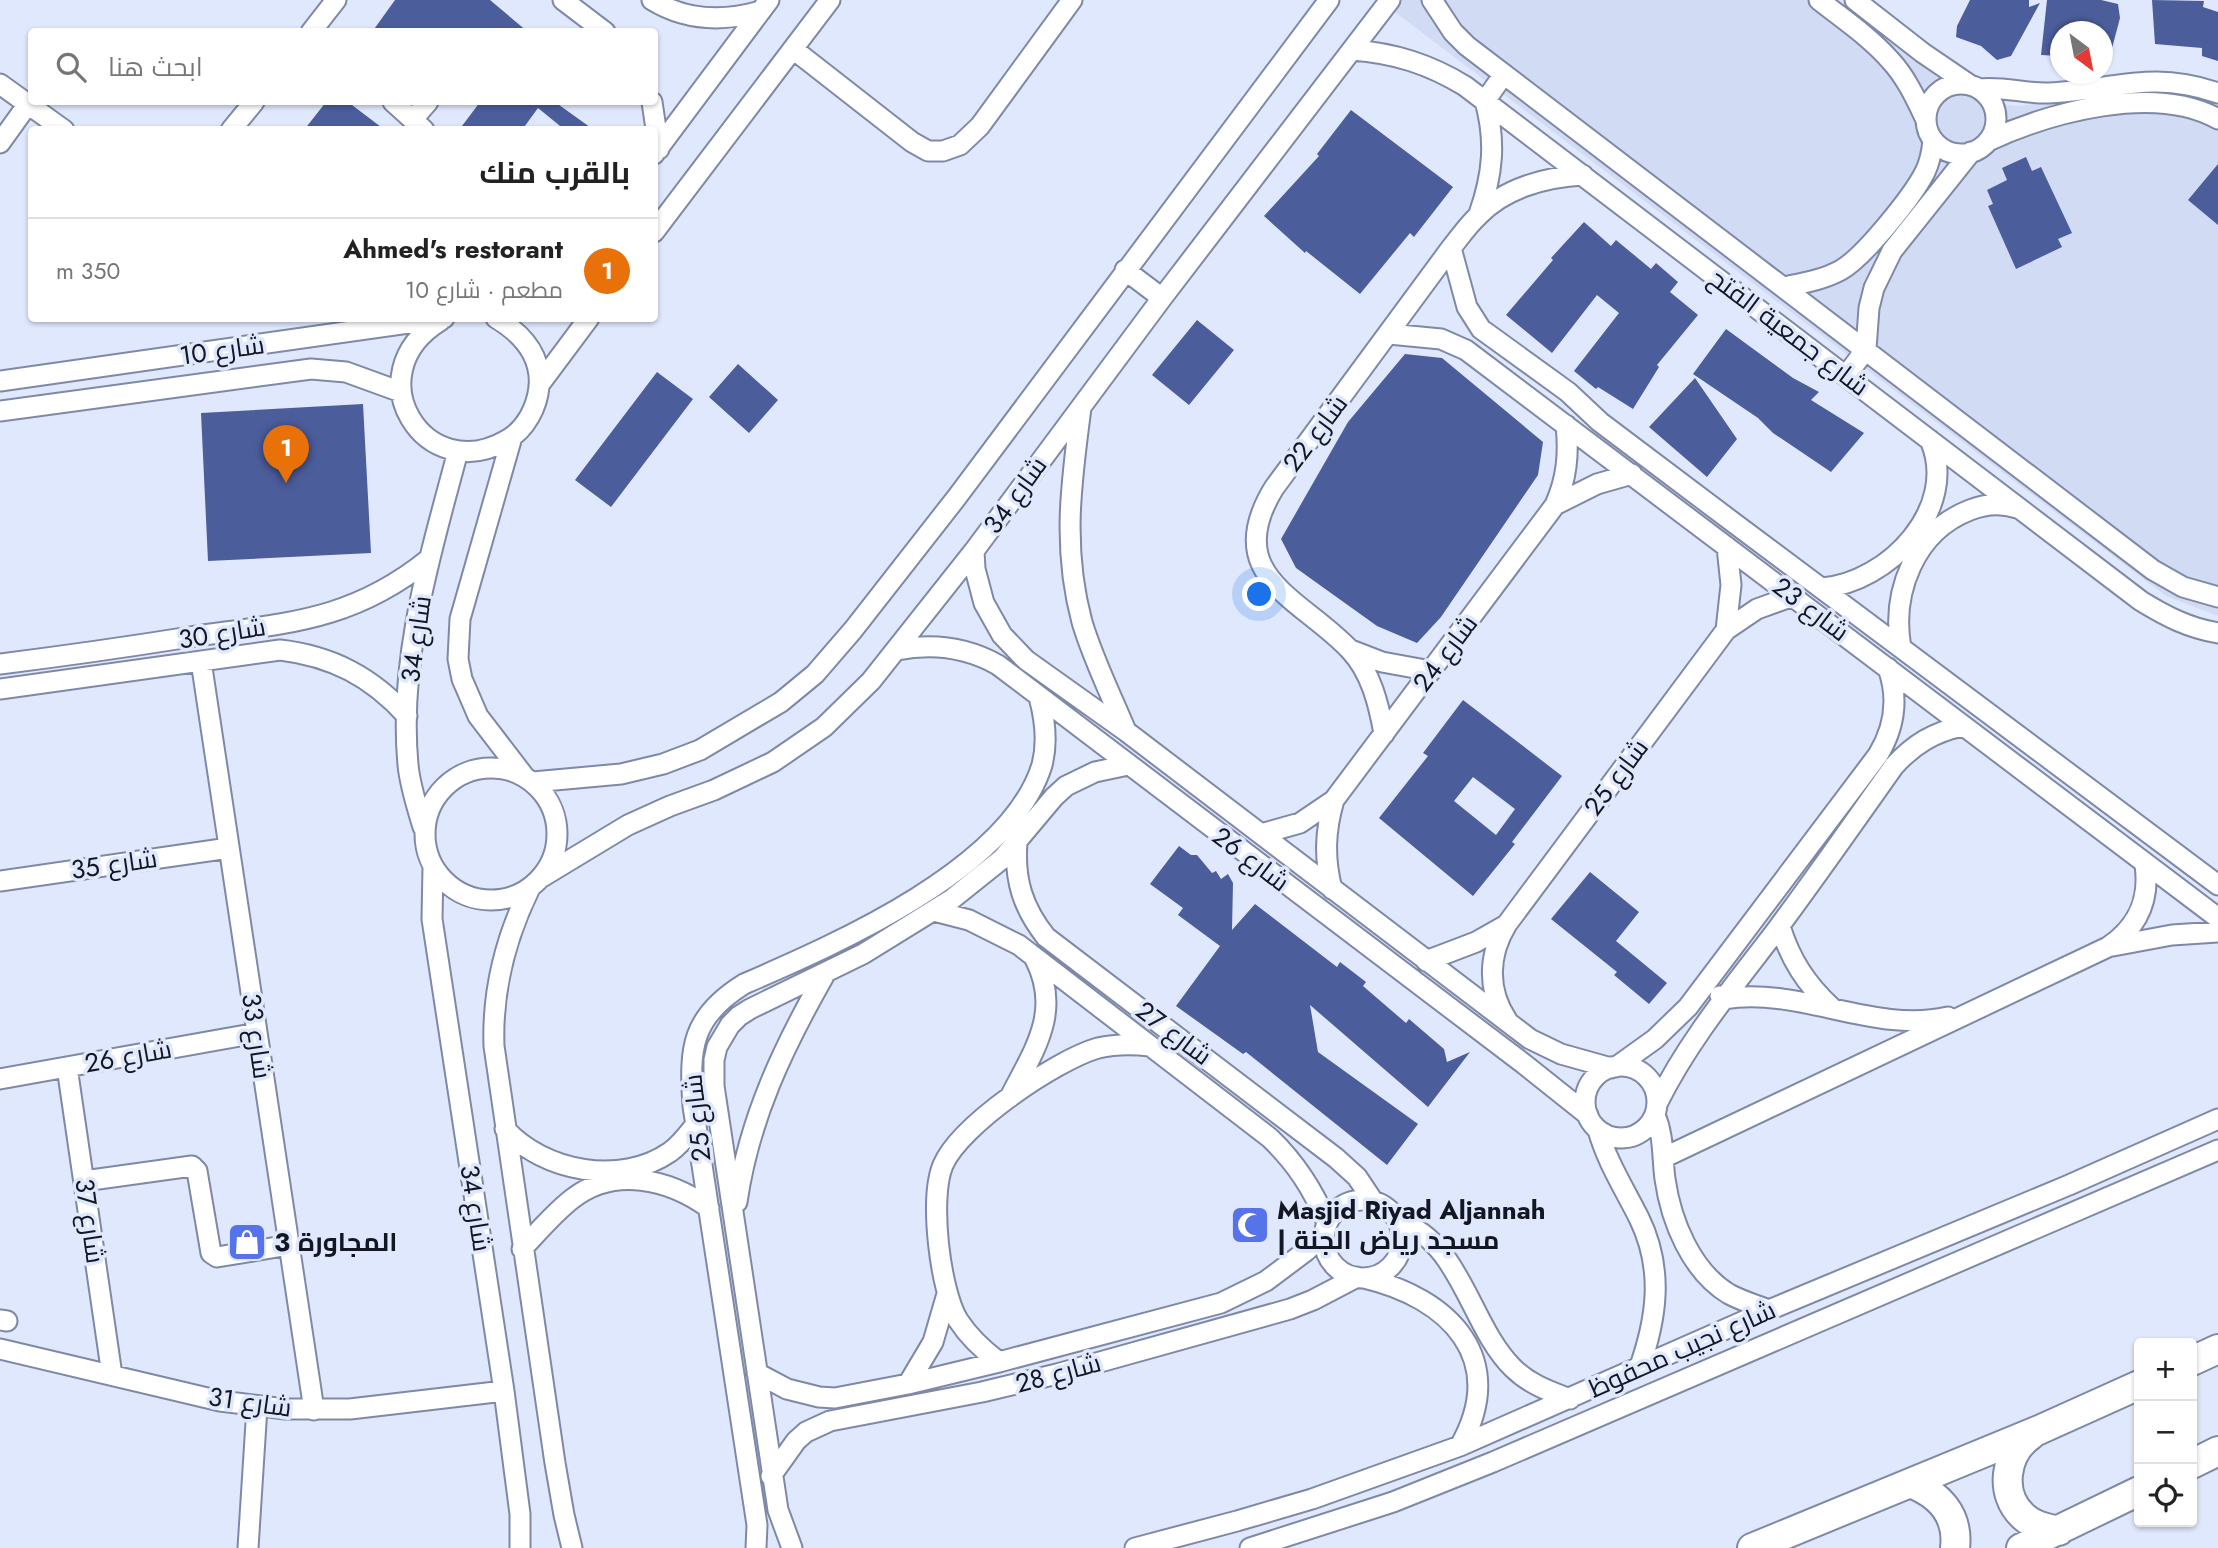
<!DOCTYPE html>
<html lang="ar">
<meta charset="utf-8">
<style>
body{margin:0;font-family:Jost,Cairo,sans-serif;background:#f2f2f2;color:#222;direction:rtl}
.controls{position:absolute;right:21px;bottom:21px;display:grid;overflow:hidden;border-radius:7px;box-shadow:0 2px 5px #0004}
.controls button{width:63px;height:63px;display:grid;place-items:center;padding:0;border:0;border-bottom:2px solid #e0e0e0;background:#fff;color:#222;font:35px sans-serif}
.compass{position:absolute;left:2050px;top:21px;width:63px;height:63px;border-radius:50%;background:#fff;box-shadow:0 2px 5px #0004;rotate:148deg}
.you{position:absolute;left:1260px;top:595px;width:24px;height:24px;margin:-18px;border:5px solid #fff;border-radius:50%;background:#1a73e8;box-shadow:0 0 0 10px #1a73e833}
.badge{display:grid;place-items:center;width:46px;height:46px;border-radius:50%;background:#5773e9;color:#fff;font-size:23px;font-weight:700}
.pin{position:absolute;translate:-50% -58px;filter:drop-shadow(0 2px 4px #0008)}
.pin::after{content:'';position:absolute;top:37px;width:24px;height:21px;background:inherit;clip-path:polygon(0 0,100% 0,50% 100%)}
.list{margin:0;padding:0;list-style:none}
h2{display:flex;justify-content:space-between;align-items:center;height:91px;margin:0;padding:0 28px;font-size:30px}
h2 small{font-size:23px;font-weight:400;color:#767676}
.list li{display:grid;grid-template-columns:46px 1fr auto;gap:21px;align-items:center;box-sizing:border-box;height:105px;padding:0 28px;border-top:2px solid #e0e0e0}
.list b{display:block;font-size:26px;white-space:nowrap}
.list p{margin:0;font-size:23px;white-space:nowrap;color:#767676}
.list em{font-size:23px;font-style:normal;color:#767676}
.icon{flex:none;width:38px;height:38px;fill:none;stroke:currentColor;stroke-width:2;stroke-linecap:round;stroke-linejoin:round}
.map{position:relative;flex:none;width:2218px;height:1548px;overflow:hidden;direction:ltr}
.search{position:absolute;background:#fff;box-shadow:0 2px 5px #0004;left:28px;top:28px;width:630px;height:77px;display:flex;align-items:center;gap:18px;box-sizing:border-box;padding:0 24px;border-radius:7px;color:#767676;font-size:26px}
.panel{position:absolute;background:#fff;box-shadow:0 2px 5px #0004;left:28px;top:126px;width:630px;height:196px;border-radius:7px;direction:rtl}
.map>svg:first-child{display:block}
.built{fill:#d2dbf4}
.building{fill:#4b5d9b;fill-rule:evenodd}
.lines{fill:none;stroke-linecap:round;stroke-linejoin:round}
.minor-casing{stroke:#7e89a8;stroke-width:23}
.highway-casing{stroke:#7e89a8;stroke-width:32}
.minor{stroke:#fff;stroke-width:19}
.highway{stroke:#fff;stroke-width:28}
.labels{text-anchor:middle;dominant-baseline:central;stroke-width:7;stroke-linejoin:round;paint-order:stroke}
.street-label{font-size:26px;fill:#131723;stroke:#e0e8fd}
.poi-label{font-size:26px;font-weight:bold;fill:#131723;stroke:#e0e8fd;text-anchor:start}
</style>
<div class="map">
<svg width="2218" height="1548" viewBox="0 0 2218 1548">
<rect width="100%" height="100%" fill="#e0e8fd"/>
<!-- built -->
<path class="built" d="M1379,0H1839L1943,82L1979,102L2019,106L2140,90L2186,95L2218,107V616L2166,596Z"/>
<!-- building -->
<path class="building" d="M395,0H490L528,32H372Z
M1970,0H2029V7L2040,3L2011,56L1997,60L1981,46L1956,37L1957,26Z
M2047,0H2101L2118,4L2120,18L2107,67L2103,66V32H2061V56L2041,55Z
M2152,0L2204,1L2203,7L2218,12V61L2202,56V48L2155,44Z
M326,102H348L385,130H304Z
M480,102H555L594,130H565L538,108L522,130H459Z
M1351,110L1453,187L1414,237L1410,233L1360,294L1306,251L1305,253L1264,216L1319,156L1317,154Z
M2026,157L2032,171L2041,167L2072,233L2058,239L2062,247L2016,269L1988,206L1993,204L1987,190L2007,180L2002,168Z
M2218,164V225L2188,200Z
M1584,222L1611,246L1616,240L1651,269L1656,263L1678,282L1670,292L1698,315L1657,365L1659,367L1633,409L1598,387L1596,389L1574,371L1619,313L1597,295L1552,353L1506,315L1553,260L1551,258Z
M1197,320L1234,350L1189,405L1152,375Z
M1726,329L1793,378L1819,392L1811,400L1864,433L1831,472L1773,433L1758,418L1693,374Z
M1405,354L1442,358L1543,442L1538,475L1441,617L1417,643L1377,626L1296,568L1281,539L1348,422Z
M738,364L778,400L749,433L709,397Z
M657,372L693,399L611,507L575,480Z
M1695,378L1737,439L1707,477L1649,427Z
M363,404L371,553L208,561L201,413Z
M1463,700L1562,776L1512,842L1515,844L1473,896L1379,818L1428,756L1423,753ZM1473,777L1515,809L1496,835L1454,801Z
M1179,846L1191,855H1197L1212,873L1216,871L1221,879L1228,874L1233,883L1232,930L1255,904L1337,967L1340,962L1366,982L1363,986L1406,1023L1409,1019L1444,1049L1447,1062L1470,1052L1428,1107L1310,1005L1318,1052L1418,1124L1387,1165L1246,1052L1243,1054L1176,1006L1220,946L1178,915L1183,908L1150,884Z
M1590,872L1639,912L1616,941L1667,983L1649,1004L1614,975L1617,972L1551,919Z"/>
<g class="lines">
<!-- minor casing -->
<g class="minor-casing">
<path id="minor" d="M563,0L605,32
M652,0C686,21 723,22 761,11
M1432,0L1453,32L1467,46L2153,570L2183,587L2218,597
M1819,0C1843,19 1870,37 1890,60C1906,77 1916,99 1926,120
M1855,0L1923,53L1970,85
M311,32L336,0
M793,49L912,142L928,151H943L960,145L980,126L1072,0
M1352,50C1394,53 1429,64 1465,86L2141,601C2167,617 2189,628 2218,633
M0,84L64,130
M1926 119a35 35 0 1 1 70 0a35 35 0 1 1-70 0Z
M1979,89C2003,86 2025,94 2049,93C2114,90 2151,70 2218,93
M393,102L424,130
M652,102L659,149
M413,119L428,102
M231,130L254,102
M1988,141C2049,113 2154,83 2218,119
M0,143L28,104
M654,154L769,0
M1479,214C1493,174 1496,141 1485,101L1504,74
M654,232L830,0
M1451,248L1467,307L1481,329L1568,392L1600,422L1734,523L2218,885
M1125,270L1162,298
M1784,287C1803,283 1823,280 1841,270C1864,257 1913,196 1925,172C1930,162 1932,151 1933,140
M440,321C354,374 425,488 507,440C526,429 537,407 539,387C542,355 521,333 496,318
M1389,334L1441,339L1466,350L2218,918
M1846,376L1866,349L1869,308L1874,288L1892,251L1971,152
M0,381L444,318
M539,385L589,318
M1081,408C1071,483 1062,548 1082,622C1093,659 1111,695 1126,731
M0,411L311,369L346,372L401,392
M512,437L460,619L458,659L462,679L478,716L524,776
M1555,505L1597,484L1632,474
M974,551L975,569L984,603L1002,635L1026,660L1127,732L1530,1039L1561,1054L1611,1068
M1822,588C1888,583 1960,508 1930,440
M1726,630L1731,585L1727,547
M1901,648C1891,592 1915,531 1970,510C1985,504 2002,503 2017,508
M897,650C933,643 966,647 998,665L1524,1064L1588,1115
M1351,650L1382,662L1431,671
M201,661L314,1410
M0,664C64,656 127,647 190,637C285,623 351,622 429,559
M0,689L280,650C332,656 372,677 407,716
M1384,734C1379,705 1371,672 1350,650C1301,598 1220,576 1274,488L1451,248C1460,237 1468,225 1479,215C1505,188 1546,177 1583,175
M425 834a66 66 0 1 1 132 0a66 66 0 1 1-132 0Z
M533,782L621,774L663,764L700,750L781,702L815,674L853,630L957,497L1329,0
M423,827C417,807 410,786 408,765C398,658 431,553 458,451
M1261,834L1300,823L1334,800L1555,505C1567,478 1569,454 1566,425
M1017,843C1014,880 1023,908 1046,937L1336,1158L1357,1177L1373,1201
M433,868L432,919L504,1391L520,1514V1548
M542,877L628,825L670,806L714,790L773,762L824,727L871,681L974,551L1162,298L1390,0
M0,881L229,848
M530,888C505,939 492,990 494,1046L555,1463L564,1515L572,1548
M1332,889C1324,858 1325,831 1334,800
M934,911L969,920L1019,945L1270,1138C1296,1163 1313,1189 1327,1223
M1780,926C1790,959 1806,984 1832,1008
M2113,946L2172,935L2218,932
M1426,961L1476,942L1506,925
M1720,996L1724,999C1799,986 1873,1034 1948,1017
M1507,1020C1487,990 1488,955 1507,924L1726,630L1757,609L1793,596
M1585 1102a36 36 0 1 1 72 0a36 36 0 1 1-72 0Z
M67,1067L112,1375
M1616,1067L1655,1039L1688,1007L1878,755C1895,727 1899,699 1888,668
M0,1079L257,1033
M1010,1097C1034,1050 1062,1012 1035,959
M1657,1104C1688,1041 1733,987 1775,932C1816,877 1855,821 1894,766C1914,744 1934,732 1963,726
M1655,1115C1664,1136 1662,1156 1665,1179C1671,1221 1691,1271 1729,1294C1742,1301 1756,1305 1769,1310
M505,1129C544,1172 621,1186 670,1152C681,1144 688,1134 696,1124
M1598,1130C1607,1162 1624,1188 1639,1218C1664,1269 1657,1318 1639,1369
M1663,1158L2108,947C2138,927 2150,900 2145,865
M84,1181L192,1166L197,1171L211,1253L217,1257L289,1245
M1324 1239a39 39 0 1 1 78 0a39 39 0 1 1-78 0Z
M737,1202C749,1118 784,1046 825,974
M1398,1221C1461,1241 1470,1326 1513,1368C1529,1384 1549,1391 1570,1399
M522,1249C538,1232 554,1213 572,1199C614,1166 669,1179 709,1208
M1364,1278C1450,1298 1509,1359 1460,1446
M0,1320L7,1321
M0,1349L220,1401L285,1409H350L504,1391
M999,1362C983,1350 969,1337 958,1320C940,1290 929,1198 943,1165C960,1125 1056,1060 1098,1048C1115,1044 1133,1044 1150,1046
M757,1373L787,1389L819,1397L835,1398L908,1384L999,1362L1221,1303L1266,1281L1306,1251L1324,1234
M908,1384L933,1342L947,1294
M771,1476L796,1441L806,1432L830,1421L982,1392L1057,1374L1290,1309L1313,1300L1357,1277
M248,1548L257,1407
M756,1548L757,1525L693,1106C689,1048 691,1017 744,984C836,944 1010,869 1042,765C1048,742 1045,719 1039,697
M792,1548L778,1510L714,1086V1060L717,1047L730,1025L739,1016L750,1009L863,954L952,899L1002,859L1054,797L1066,786L1095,772L1128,765
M1135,1548L1237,1521L1312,1499L1460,1446L1769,1310L2069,1185L2218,1119
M1250,1548L1393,1502L1493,1462L2218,1150"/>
</g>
<!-- highway casing -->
<g class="highway-casing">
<path id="highway" d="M2192,1361L2218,1349
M2031,1435C2005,1453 1998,1494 2024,1517C2034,1526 2046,1528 2059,1531
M2192,1464L2218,1451
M1910,1483C1939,1494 1959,1515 1955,1548
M1752,1548L2039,1430L2139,1385
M2021,1548L2139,1491"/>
</g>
<!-- minor -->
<use href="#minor" class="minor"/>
<!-- highway -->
<use href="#highway" class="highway"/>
</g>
<!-- icons -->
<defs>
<g id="mosque-square" transform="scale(2.0125)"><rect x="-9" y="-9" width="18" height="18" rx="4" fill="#5773e9" stroke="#e0e8fd"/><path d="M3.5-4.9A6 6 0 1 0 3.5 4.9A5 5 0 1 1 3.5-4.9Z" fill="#fff"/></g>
<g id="shop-square" transform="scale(2.0125)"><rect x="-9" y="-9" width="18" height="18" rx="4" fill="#5773e9" stroke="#e0e8fd"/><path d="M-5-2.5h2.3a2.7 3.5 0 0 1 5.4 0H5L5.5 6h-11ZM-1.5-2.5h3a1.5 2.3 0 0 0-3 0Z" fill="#fff"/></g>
</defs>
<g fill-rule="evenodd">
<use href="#mosque-square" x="1250" y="1225"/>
<use href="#shop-square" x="247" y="1242"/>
</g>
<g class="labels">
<!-- street labels -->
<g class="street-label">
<text transform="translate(1789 332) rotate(37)">شارع جمعية الفتح</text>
<text transform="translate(222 350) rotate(-8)">شارع 10</text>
<text transform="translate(1315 433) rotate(-53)">شارع 22</text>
<text transform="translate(1015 495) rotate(-54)">شارع 34</text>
<text transform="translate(1811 609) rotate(37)">شارع 23</text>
<text transform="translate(222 633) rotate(-9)">شارع 30</text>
<text transform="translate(416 639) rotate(-82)">شارع 34</text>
<text transform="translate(1445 653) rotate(-53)">شارع 24</text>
<text transform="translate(1616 777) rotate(-53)">شارع 25</text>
<text transform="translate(1251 859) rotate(37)">شارع 26</text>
<text transform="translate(114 864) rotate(-8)">شارع 35</text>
<text transform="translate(1174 1033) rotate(37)">شارع 27</text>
<text transform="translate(257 1036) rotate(82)">شارع 33</text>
<text transform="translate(128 1056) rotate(-10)">شارع 26</text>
<text transform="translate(697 1118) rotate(-96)">شارع 25</text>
<text transform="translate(476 1208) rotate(81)">شارع 34</text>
<text transform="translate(90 1221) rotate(82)">شارع 37</text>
<text transform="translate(1682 1349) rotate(-24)">شارع نجيب محفوظ</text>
<text transform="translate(1058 1373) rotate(-15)">شارع 28</text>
<text transform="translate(250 1402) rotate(8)">شارع 31</text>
</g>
<!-- poi labels -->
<g class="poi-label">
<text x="1277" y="1210">Masjid Riyad Aljannah<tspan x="1277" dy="30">| مسجد رياض الجنة</tspan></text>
<text x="274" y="1242">المجاورة 3</text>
</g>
</g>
</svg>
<div class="controls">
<button>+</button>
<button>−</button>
<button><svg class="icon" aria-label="locate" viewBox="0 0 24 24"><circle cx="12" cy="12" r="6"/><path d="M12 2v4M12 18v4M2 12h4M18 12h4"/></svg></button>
</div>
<svg class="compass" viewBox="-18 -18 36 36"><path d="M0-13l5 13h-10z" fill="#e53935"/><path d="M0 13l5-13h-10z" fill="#767676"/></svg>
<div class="you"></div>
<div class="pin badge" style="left:286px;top:483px;background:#e8710a">1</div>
<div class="search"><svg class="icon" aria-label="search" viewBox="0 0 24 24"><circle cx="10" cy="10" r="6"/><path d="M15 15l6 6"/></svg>ابحث هنا</div>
<section class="panel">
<h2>بالقرب منك<small></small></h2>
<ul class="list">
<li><span class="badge" style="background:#e8710a">1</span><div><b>Ahmed's restorant</b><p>مطعم · شارع 10</p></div><em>350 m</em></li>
</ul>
</section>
</div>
